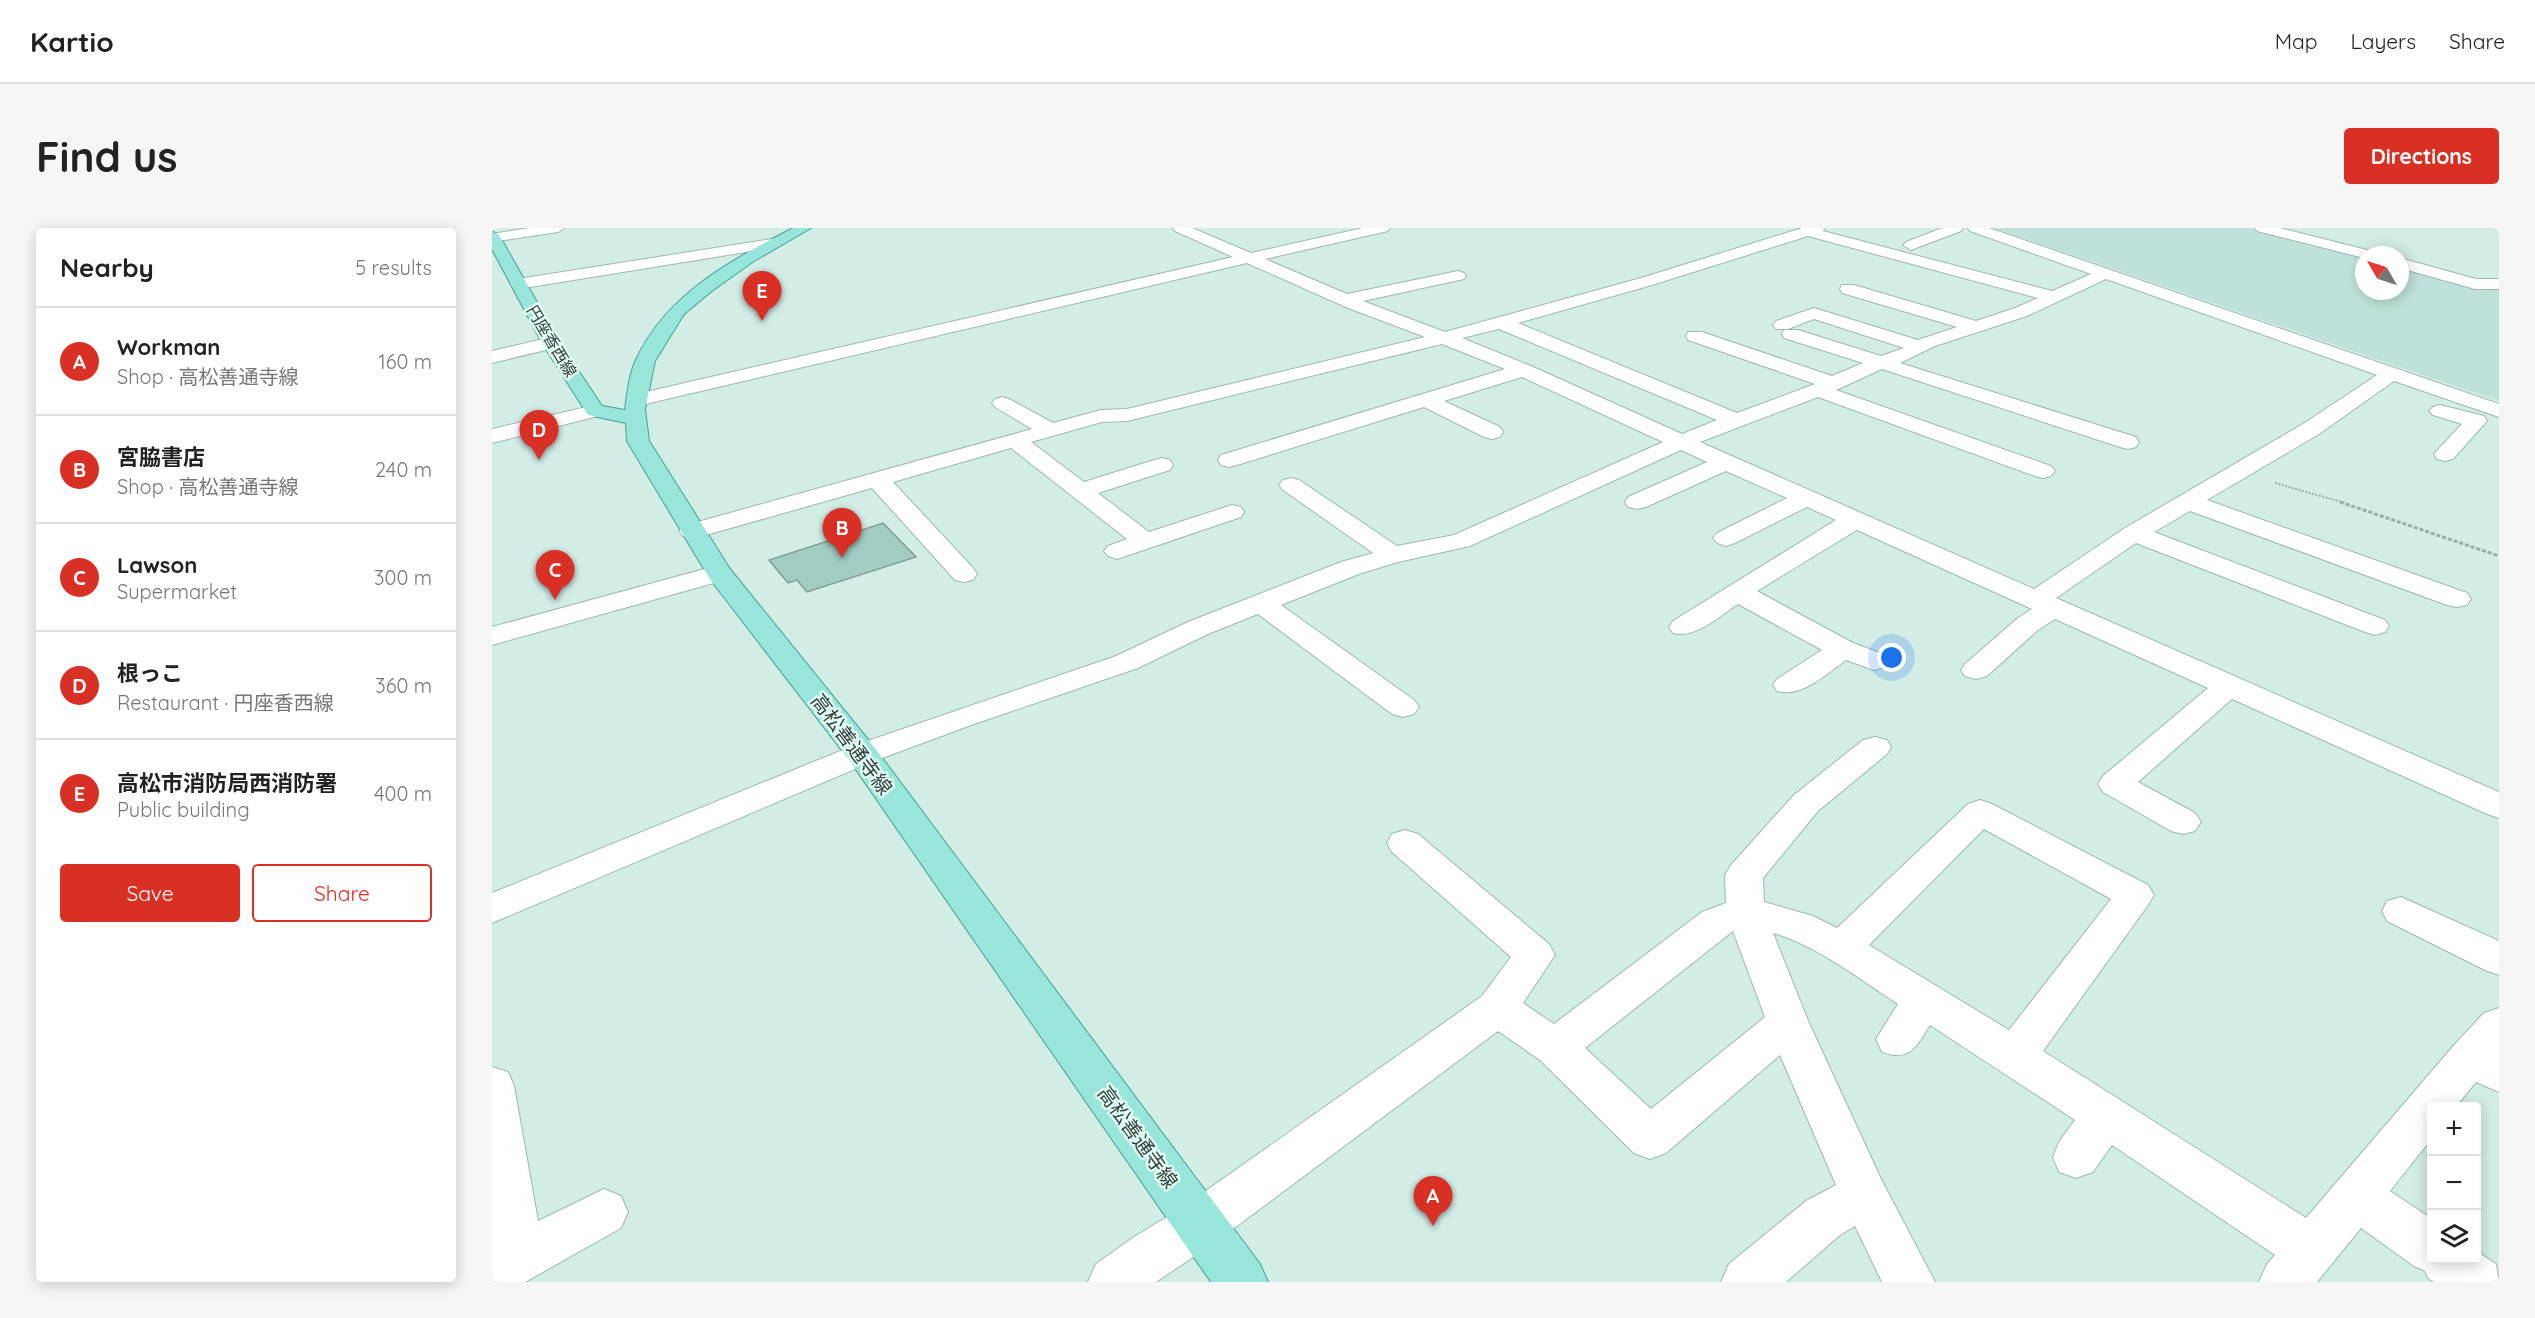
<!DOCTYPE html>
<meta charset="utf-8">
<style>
body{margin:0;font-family:Quicksand,"Noto Sans JP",sans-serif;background:#f6f6f6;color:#222}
.controls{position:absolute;right:18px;bottom:18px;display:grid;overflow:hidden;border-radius:6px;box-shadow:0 3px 15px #0003}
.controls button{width:54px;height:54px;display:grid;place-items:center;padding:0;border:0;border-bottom:2px solid #e0e0e0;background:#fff;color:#222;font:30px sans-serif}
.compass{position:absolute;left:1863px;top:18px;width:54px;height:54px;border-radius:50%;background:#fff;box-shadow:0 3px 15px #0003;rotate:309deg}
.you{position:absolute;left:1400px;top:430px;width:21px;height:21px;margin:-15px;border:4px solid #fff;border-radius:50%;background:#1a73e8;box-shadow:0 0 0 9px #1a73e833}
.badge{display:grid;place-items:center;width:39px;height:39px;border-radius:50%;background:#d93025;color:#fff;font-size:20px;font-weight:700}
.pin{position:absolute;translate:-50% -50px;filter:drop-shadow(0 2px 3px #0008)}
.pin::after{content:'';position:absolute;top:32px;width:21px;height:18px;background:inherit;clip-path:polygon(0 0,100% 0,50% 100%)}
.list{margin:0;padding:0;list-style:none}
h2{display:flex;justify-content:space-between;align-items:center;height:78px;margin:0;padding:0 24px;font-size:26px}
h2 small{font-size:20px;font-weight:400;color:#767676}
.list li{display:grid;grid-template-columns:39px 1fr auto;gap:18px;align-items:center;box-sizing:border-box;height:108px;padding:0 24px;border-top:2px solid #e0e0e0}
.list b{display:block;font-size:22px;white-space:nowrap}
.list p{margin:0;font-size:20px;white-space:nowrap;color:#767676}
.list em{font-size:20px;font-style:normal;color:#767676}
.actions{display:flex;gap:12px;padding:18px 24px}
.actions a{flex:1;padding:14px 0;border:2px solid #d93025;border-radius:6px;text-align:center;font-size:21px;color:#d93025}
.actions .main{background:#d93025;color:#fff}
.icon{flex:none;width:33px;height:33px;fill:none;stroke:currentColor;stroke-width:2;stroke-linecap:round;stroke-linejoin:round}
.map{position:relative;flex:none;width:2007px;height:1054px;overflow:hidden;border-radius:6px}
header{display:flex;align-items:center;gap:36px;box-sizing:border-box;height:84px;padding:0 30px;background:#fff;border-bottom:2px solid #e0e0e0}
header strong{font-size:28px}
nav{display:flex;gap:33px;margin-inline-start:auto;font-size:21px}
.intro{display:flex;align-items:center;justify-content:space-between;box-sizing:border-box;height:144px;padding:0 36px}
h1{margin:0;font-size:42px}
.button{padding:15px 27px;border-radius:6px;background:#d93025;color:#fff;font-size:21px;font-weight:700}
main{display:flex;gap:36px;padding:0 36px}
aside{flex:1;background:#fff;border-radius:6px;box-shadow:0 3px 15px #0003}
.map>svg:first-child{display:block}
.built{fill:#bee2d9}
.building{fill:#a0ccc2;stroke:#849d97;stroke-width:1.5}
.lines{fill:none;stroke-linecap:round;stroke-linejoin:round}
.minor-casing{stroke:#9eb8b2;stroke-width:2}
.major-casing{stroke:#47a191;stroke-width:2}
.path-far1{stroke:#9aaea9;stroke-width:2;stroke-dasharray:2 1.5;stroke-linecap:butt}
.path{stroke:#9aaea9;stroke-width:3;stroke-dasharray:4 2;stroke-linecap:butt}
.minor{fill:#fff;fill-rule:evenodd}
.major{fill:#97e6d9;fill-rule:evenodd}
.labels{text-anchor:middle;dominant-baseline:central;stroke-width:5;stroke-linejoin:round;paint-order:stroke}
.far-street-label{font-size:16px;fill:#343f3c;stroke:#dffaf3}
.street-label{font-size:20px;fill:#343f3c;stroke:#dffaf3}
</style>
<header>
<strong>Kartio</strong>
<nav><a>Map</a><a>Layers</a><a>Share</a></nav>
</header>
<div class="intro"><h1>Find us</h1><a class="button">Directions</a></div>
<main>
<aside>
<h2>Nearby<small>5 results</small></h2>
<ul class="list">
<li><span class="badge">A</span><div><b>Workman</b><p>Shop · 高松善通寺線</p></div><em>160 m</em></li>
<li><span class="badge">B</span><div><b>宮脇書店</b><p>Shop · 高松善通寺線</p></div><em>240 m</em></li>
<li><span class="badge">C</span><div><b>Lawson</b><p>Supermarket</p></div><em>300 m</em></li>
<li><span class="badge">D</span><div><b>根っこ</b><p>Restaurant · 円座香西線</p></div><em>360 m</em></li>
<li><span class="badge">E</span><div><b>高松市消防局西消防署</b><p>Public building</p></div><em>400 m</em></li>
</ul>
<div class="actions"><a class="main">Save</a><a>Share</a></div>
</aside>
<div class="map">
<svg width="2007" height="1054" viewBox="0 0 2007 1054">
<rect width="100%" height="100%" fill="#d2ece6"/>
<!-- built -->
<path class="built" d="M1502,0H1760L1832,20L1872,28V63H1908V38L2007,59V173Z"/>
<!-- building -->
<path class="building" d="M391,295L424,329L315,364L305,352L296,355L277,332Z"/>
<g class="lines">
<!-- minor casing -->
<g class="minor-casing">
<path id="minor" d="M37,0H73L66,4L0,14V6Z
M681,0H700L759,25L871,0H898L896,3L773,31L855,66L966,43L972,45L974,48L972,51L871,73L953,104L1149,50L1310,0H1332L1331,3L1560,63L1599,46L1478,3L1476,0H1497L2007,176V189L1902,153L1827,206L1715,272L1975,365L1979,371L1975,377L1965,379L1955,377L1698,283L1662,304L1893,392L1897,398L1893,404L1883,407L1873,404L1644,315L1564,370L2007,564V590L1995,586L1740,471L1646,554L1703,585L1709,594L1703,603L1691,606L1679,603L1611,564L1606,556L1611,548L1716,460L1563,391L1546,402L1495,448L1484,451L1473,448L1469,442L1473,436L1526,390L1540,381L1365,302L1265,363L1361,415L1393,427L1397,433L1393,439L1382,442L1354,432C1334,446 1310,470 1285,463L1281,457L1285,451L1330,422L1246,376C1227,388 1204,411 1181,405L1177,399L1181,393L1344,292L1315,279L1243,315L1234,318L1225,315L1221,310L1225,305L1295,270L1234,243L1154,279L1145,281L1136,279L1133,274L1136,269L1215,234L1189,222L978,318L906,334L867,346L789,377L922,472L927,479L922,486L911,489L900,486L766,386L716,406L646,440L482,496L382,533L0,695V665L358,519L624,428L696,394L849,334L881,325L791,262L787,257L791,252L799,250L807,252L905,318L962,307L1171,214L1030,149L952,173L1008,199L1011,204L1008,209L1000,211L992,209L932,179L745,237L737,239L729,237L726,232L729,227L1013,141L950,116L635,193L610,194L539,214L592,254L662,232L670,230L678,232L681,237L678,242L606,265L657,304L740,277L749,279L752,284L749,289L625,331L616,328L612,323L616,318L635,311L519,220L401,254L481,340L485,346L481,352L472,354L463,352L380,260L200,311L191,308L187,303L191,298L540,201L503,179L500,175L503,171L510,169L517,171L561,195L609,182L635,181L933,109L856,80L755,35L145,178L138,176L135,172L138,168L145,166L741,29L683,3ZM1316,8L1546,70L1523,80L1484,93L1362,57H1350L1348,61L1350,65L1465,99L1426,112L1322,80L1284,93L1281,97L1284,101H1296L1322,91L1412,120L1389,128L1306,102H1292L1290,106L1292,110L1371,135L1340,148L1210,104H1196L1194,108L1196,112L1323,156L1245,185L1026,95L1160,57ZM1614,51L1885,147L1811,196L1633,300L1542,361L1208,214L1326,169L1543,248L1551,250L1559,248L1563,243L1559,238L1344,162L1390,141L1628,219L1636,221L1644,219L1647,214L1644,209L1408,135L1443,118L1535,88ZM1007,101L1225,192L1190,206L1039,138L970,110Z
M1450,0H1471L1469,3L1424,20L1419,22L1411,17L1414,14Z
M1763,0H1788L1883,24L1885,27H1872V30L1765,3Z
M280,11L285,13L288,16L285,19L26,61L18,56L26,51Z
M1908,30L1984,51H2007V61H1983L1908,40Z
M59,109L66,111L68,115L66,119L0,135V123Z
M103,177L110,179L114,183L110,187L0,215V201Z
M1948,177L1992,188L1995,193L1961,231L1953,233L1945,231L1942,226L1970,196L1941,187L1937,183L1941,179Z
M227,337L236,339L240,345L236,351L0,417V399Z
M1383,509L1395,512L1399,519L1395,526L1326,583L1271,650L1272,674L1321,688L1345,700L1476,576L1488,572L1500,576L1656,657L1662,667L1656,677L1551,823L1814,990L1963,816L1992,785L2007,780V864L1984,854L1964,878H1940V910L1898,963L1940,991V1032H1984V1023L2004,1036L2007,1054H1942L1936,1050L1933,1043L1922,1038L1869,1000L1825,1054H1767L1775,1036L1783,1027L1620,917L1601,944L1584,950L1567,944L1561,929L1567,914L1583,892L1438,797C1423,819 1419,834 1390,824L1384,811L1406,776C1367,751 1326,718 1281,705L1317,795L1389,951L1443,1054H1390L1363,998L1348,1007L1294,1054H1229L1237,1036L1314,973L1344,957L1288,827L1174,925L1158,931L1142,925L1048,832L1006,803L725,1013L664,1054H596L604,1036L642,1009L691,979L990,768L1019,729L900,624L895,615L900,606L913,602L926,606L1057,716L1063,727L1031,775L1062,796L1210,684L1234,675L1233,647L1239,637L1302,567L1371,512ZM1492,601L1619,671L1517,802L1377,717ZM1241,703L1273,789L1159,881L1093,820Z
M1909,669L2007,713V747L1993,742L1895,693L1890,683L1895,673Z
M0,839L16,844L22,858L46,993L112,961L129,968L136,984L129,1000L33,1054H0Z"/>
</g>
<!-- major casing -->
<g class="major-casing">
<path id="major" d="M301,0H319L262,33L221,62L192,86L163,133L153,181L157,213L238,341L382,519L768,1036L776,1054H719L358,533L218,351L135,213L134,195L96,187L50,115L0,21V3L7,7L68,115L110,178L133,182C135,166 137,146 144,132C174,66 240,32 301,0Z"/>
</g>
<!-- path-far1 -->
<path class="path-far1" d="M1783,255L1853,275"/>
<!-- path -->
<path class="path" d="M1848,274L2007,328"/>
<!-- minor -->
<use href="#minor" class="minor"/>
<!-- major -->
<use href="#major" class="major"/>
</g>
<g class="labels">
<!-- far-street labels -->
<g class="far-street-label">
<text transform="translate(60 113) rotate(59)">円座香西線</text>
</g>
<!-- street labels -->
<g class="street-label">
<text transform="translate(360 516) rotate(53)">高松善通寺線</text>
<text transform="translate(646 909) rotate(54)">高松善通寺線</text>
</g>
</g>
</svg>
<div class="controls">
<button>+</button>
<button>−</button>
<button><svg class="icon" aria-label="layers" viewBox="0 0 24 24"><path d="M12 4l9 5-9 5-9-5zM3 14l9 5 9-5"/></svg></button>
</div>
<svg class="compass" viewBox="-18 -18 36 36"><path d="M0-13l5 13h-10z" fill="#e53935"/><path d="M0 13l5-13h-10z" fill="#767676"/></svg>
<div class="you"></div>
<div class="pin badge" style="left:941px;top:998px">A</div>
<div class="pin badge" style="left:350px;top:330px">B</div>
<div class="pin badge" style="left:63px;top:372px">C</div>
<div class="pin badge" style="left:47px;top:232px">D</div>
<div class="pin badge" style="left:270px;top:93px">E</div>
</div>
</main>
